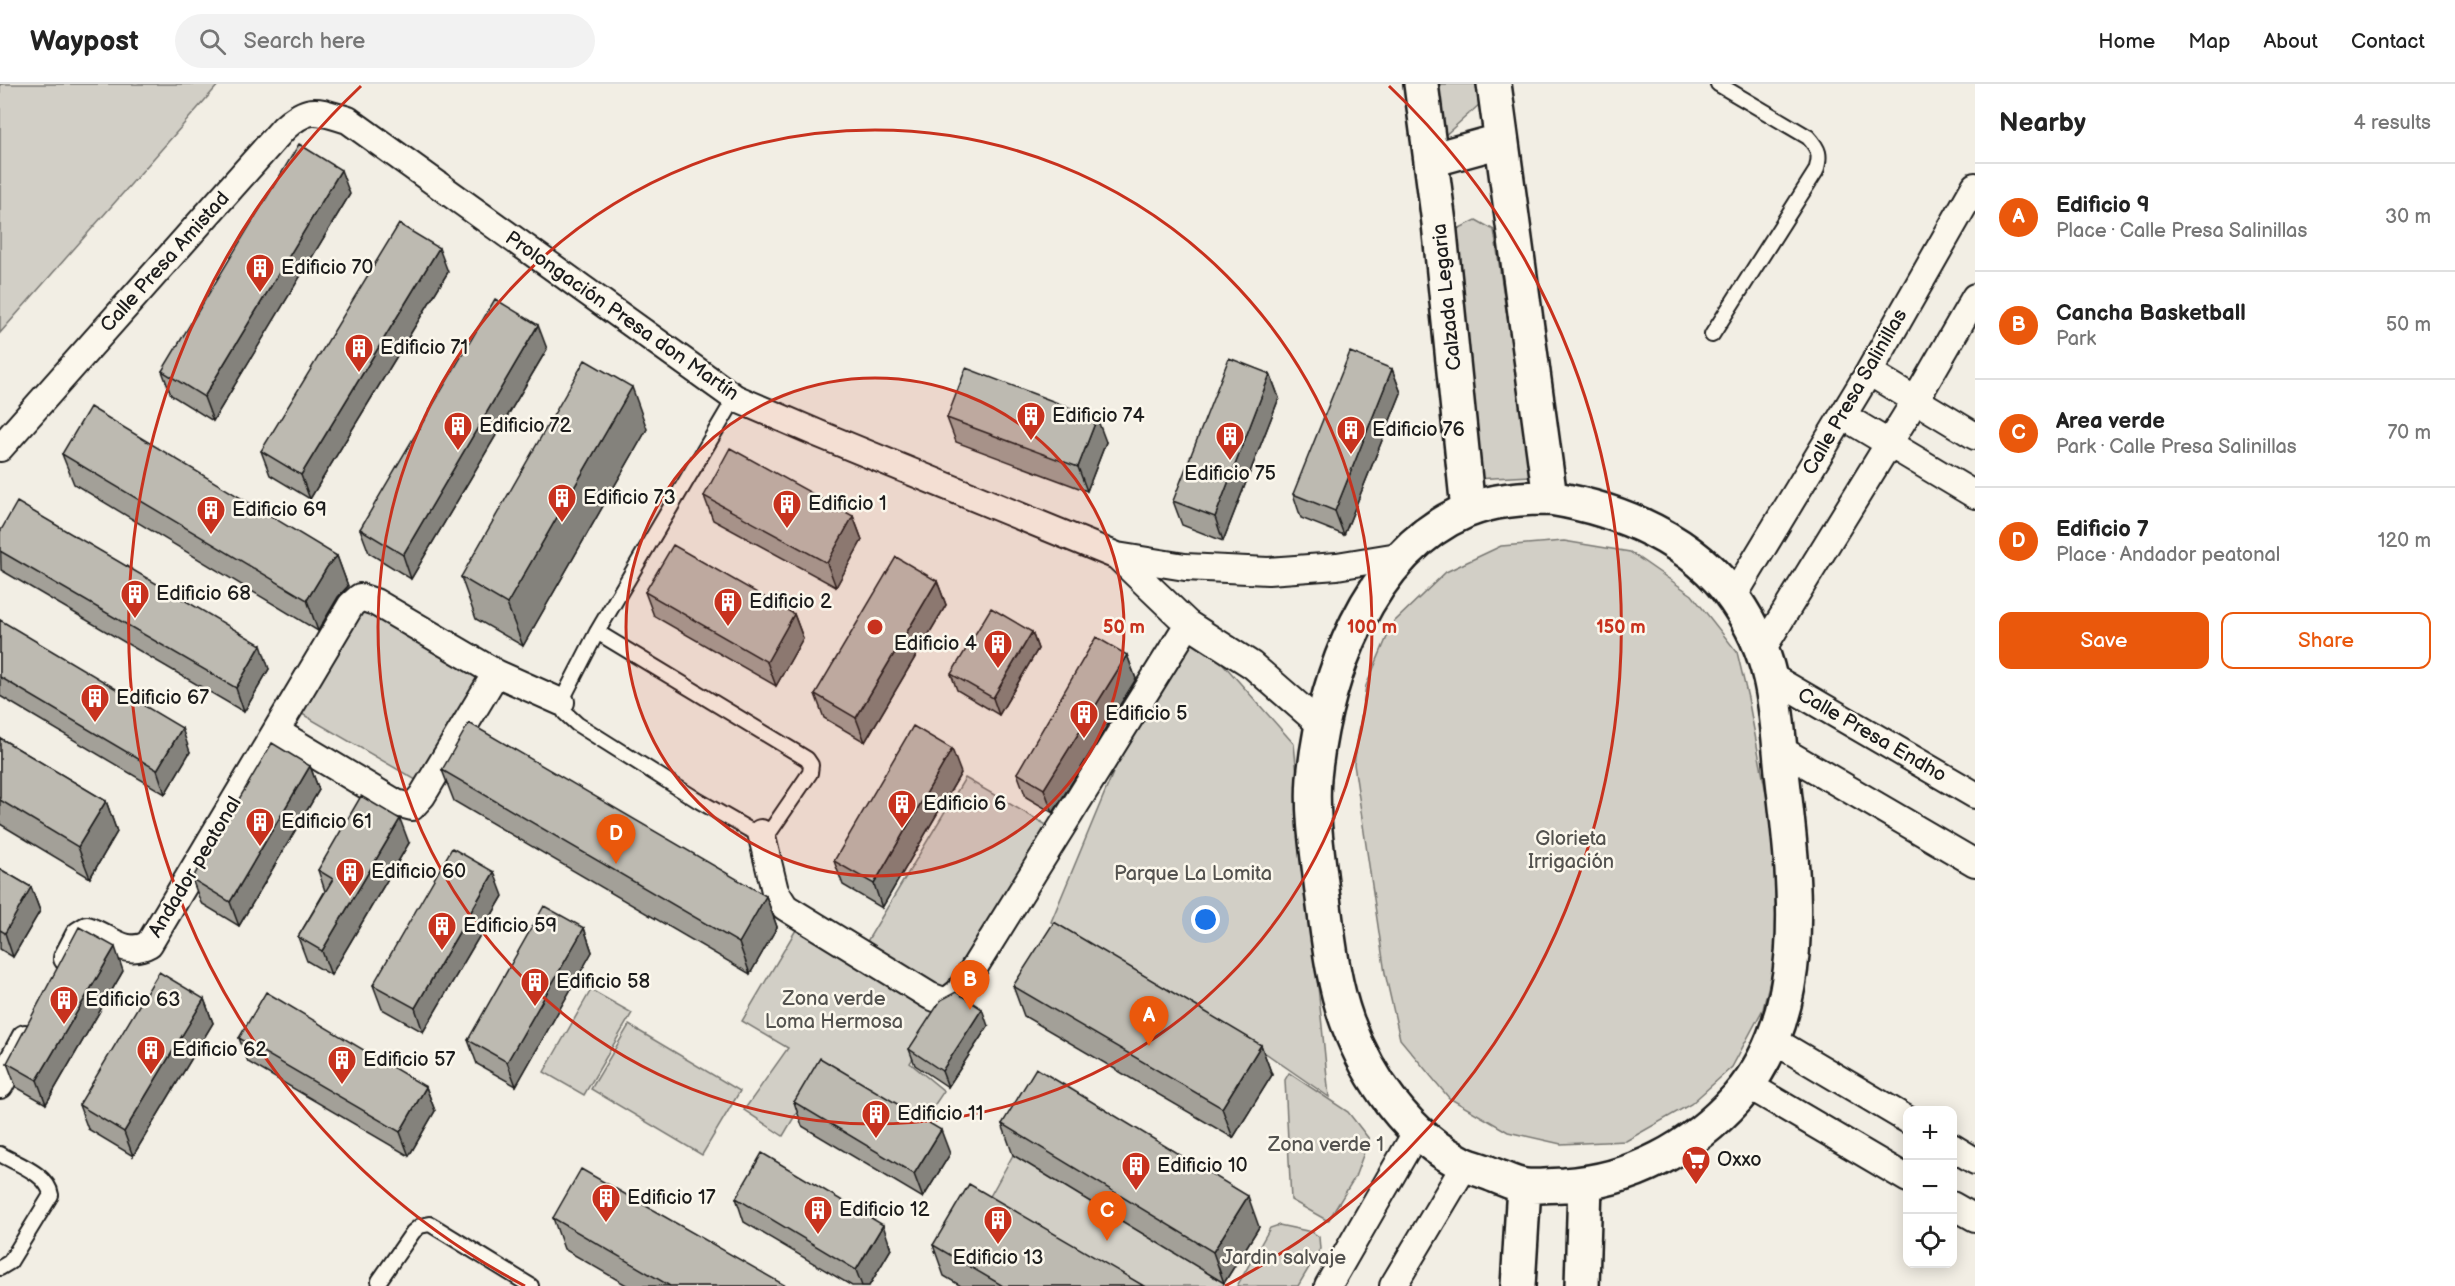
<!DOCTYPE html>
<meta charset="utf-8">
<style>
body{margin:0;font-family:"Balsamiq Sans",sans-serif;background:#f2f2f2;color:#222}
.controls{position:absolute;right:18px;bottom:18px;display:grid;overflow:hidden;border-radius:12px;box-shadow:0 3px 15px #0003}
.controls button{width:54px;height:54px;display:grid;place-items:center;padding:0;border:0;border-bottom:2px solid #e0e0e0;background:#fff;color:#222;font:30px sans-serif}
.you{position:absolute;left:1206px;top:836px;width:21px;height:21px;margin:-15px;border:4px solid #fff;border-radius:50%;background:#1a73e8;box-shadow:0 0 0 9px #1a73e833}
.badge{display:grid;place-items:center;width:39px;height:39px;border-radius:50%;background:#ea580c;color:#fff;font-size:20px;font-weight:700}
.pin{position:absolute;translate:-50% -50px;filter:drop-shadow(0 2px 3px #0008)}
.pin::after{content:'';position:absolute;top:32px;width:21px;height:18px;background:inherit;clip-path:polygon(0 0,100% 0,50% 100%)}
.list{margin:0;padding:0;list-style:none}
h2{display:flex;justify-content:space-between;align-items:center;height:78px;margin:0;padding:0 24px;font-size:26px}
h2 small{font-size:20px;font-weight:400;color:#767676}
.list li{display:grid;grid-template-columns:39px 1fr auto;gap:18px;align-items:center;box-sizing:border-box;height:108px;padding:0 24px;border-top:2px solid #e0e0e0}
.list b{display:block;font-size:22px;white-space:nowrap}
.list p{margin:0;font-size:20px;white-space:nowrap;color:#767676}
.list em{font-size:20px;font-style:normal;color:#767676}
.actions{display:flex;gap:12px;padding:18px 24px}
.actions a{flex:1;padding:14px 0;border:2px solid #ea580c;border-radius:12px;text-align:center;font-size:21px;color:#ea580c}
.actions .main{background:#ea580c;color:#fff}
.icon{flex:none;width:33px;height:33px;fill:none;stroke:currentColor;stroke-width:2;stroke-linecap:round;stroke-linejoin:round}
.map{position:relative;flex:none;width:1975px;height:1202px;overflow:hidden}
header{display:flex;align-items:center;gap:36px;box-sizing:border-box;height:84px;padding:0 30px;background:#fff;border-bottom:2px solid #e0e0e0}
header strong{font-size:28px}
nav{display:flex;gap:33px;margin-inline-start:auto;font-size:21px}
.search{width:420px;height:54px;background:#f2f2f2;display:flex;align-items:center;gap:15px;box-sizing:border-box;padding:0 21px;border-radius:33px;color:#767676;font-size:22px}
main{display:flex}
aside{flex:1;background:#fff}
.map>svg:first-child{display:block}
.green{fill:#d2cfc6;stroke:#777671;stroke-width:1.5}
.lines{fill:none;stroke-linecap:round;stroke-linejoin:round}
.lane-casing{stroke:#1c1c1c;stroke-width:18}
.street-casing{stroke:#1c1c1c;stroke-width:30}
.secondary-casing{stroke:#1c1c1c;stroke-width:38}
.lane{stroke:#fbf7ec;stroke-width:14}
.street{stroke:#fbf7ec;stroke-width:26}
.secondary{stroke:#fbf7ec;stroke-width:33}
.wall{fill:#a3a098;stroke:#1c1c1c;stroke-width:1.5}
.shaded-wall{fill:#84827c;stroke:#1c1c1c;stroke-width:1.5}
.building{fill:#bdbab1;stroke:#1c1c1c;stroke-width:1.5}
.ring{fill:none;stroke:#c8321e;stroke-width:3}
.labels{text-anchor:middle;dominant-baseline:central;stroke-width:5;stroke-linejoin:round;paint-order:stroke}
.street-label{font-size:20px;fill:#1c1c1c;stroke:#fbf7ec}
.poi-label{font-size:20px;fill:#1c1c1c;stroke:#fbf7ec;text-anchor:start}
.park-label{font-size:20px;fill:#53524f;stroke:#fbf7ec}
.centre{fill:#c8321e;stroke:#fbf7ec;stroke-width:3}
.ring-label{font-size:18px;text-anchor:middle;font-weight:bold;fill:#c8321e;stroke:#fbf7ec;stroke-width:5;stroke-linejoin:round;paint-order:stroke}
</style>
<header>
<strong>Waypost</strong>
<div class="search"><svg class="icon" aria-label="search" viewBox="0 0 24 24"><circle cx="10" cy="10" r="6"/><path d="M15 15l6 6"/></svg>Search here</div>
<nav><a>Home</a><a>Map</a><a>About</a><a>Contact</a></nav>
</header>
<main>
<div class="map">
<svg width="1975" height="1202" viewBox="0 0 1975 1202">
<rect width="100%" height="100%" fill="#f2eee4"/>
<filter id="ink" filterUnits="userSpaceOnUse"><feTurbulence type="fractalNoise" baseFrequency=".0167" numOctaves="2"/><feDisplacementMap in="SourceGraphic" scale="12" xChannelSelector="R" yChannelSelector="G"/><feConvolveMatrix kernelMatrix="1 2 1 2 8 2 1 2 1" color-interpolation-filters="sRGB"/></filter>
<g filter="url(#ink)">
<!-- green -->
<path class="green" d="M0,0H219L0,249Z
M1427,0H1477L1480,20L1433,62Z
M1476,136L1494,146L1531,392L1474,395L1445,151Z
M1564,457L1630,468L1692,511L1737,568L1748,614L1773,746L1777,868L1763,925L1732,983L1691,1020L1626,1057L1561,1060L1508,1048L1449,1014L1400,955L1385,889L1354,680L1366,602L1393,539L1446,488L1501,462Z
M362,526L481,595L421,699L302,630Z
M1179,530L1294,660L1329,1013L1206,928L1051,838Z
M965,694L1050,743L946,911L863,864Z
M800,839L944,924L910,979L944,1007L917,1047L823,984L783,1052L744,1026L788,964L742,937Z
M591,906L632,929L584,1011L544,988Z
M629,941L740,1007L702,1071L591,1005Z
M1289,989L1348,1028L1369,1055L1355,1093L1328,1137L1291,1116L1285,996Z
M1013,1071L1224,1199L1223,1202H1134L988,1116Z
M1279,1141L1312,1148L1319,1153L1320,1165L1298,1202H1237L1270,1144Z"/>
<g class="lines">
<!-- lane casing -->
<g class="lane-casing">
<path id="lane" d="M1712,251L1816,87C1821,71 1819,65 1808,53L1718,0
M597,548L807,675L811,681L810,689L771,746L761,749L748,745L699,717L577,640L565,629L561,618L597,548L735,314
M0,1070C17,1080 48,1090 51,1111L10,1178L0,1184
M379,1197L413,1148L420,1142L430,1140L531,1202"/>
</g>
<!-- street casing -->
<g class="street-casing">
<path id="street" d="M1869,288L1975,352
M1843,332L1975,411
M0,364L284,44C310,21 317,27 348,36L735,314L819,350L1117,472L1185,483L1268,487L1337,482L1404,471
M1117,472L1188,540L1252,581L1322,642
M1733,513L1869,288L1975,102
M1760,569L1915,317L1975,213
M1770,592L1975,711
M277,648L396,719L412,723L422,712L496,589
M1780,665L1975,779
M761,749L775,807L785,823L930,912L946,918L959,908L1188,540
M67,874L79,851L87,846C110,854 126,873 149,860L351,521L360,513L375,518L496,589L561,618
M1773,956L1908,1036
M0,1001L25,954
M1748,1001L1908,1095
M1952,1063L1975,1077
M1952,1121L1975,1134
M1328,1202L1417,1047
M1393,1202L1465,1081"/>
</g>
<!-- secondary casing -->
<g class="secondary-casing">
<path id="secondary" d="M1421,0L1439,139L1468,426
M1494,0L1550,414
M1431,76L1500,57
M1550,414C1619,425 1694,456 1735,516C1750,538 1764,567 1770,594C1778,627 1779,663 1783,697C1795,801 1812,929 1737,1014C1692,1064 1632,1097 1564,1101C1552,1101 1538,1103 1526,1102C1515,1101 1502,1094 1491,1090C1482,1086 1473,1084 1464,1080C1408,1053 1368,994 1347,937C1332,896 1328,850 1322,807C1318,771 1311,731 1314,694C1324,596 1367,469 1466,427C1493,416 1521,414 1550,414Z
M1518,1202L1524,1102
M1582,1202L1585,1099"/>
</g>
<!-- lane -->
<use href="#lane" class="lane"/>
<!-- street -->
<use href="#street" class="street"/>
<!-- secondary -->
<use href="#secondary" class="secondary"/>
</g>
<!-- wall -->
<path class="wall" d="M350,110L213,337L171,311L162,287Z
M448,188L310,415L270,391L261,367Z
M547,265L411,495L369,469L360,445Z
M1392,285L1401,309L1344,451L1301,434L1293,410Z
M1270,290L1279,314L1223,457L1182,441L1173,417Z
M947,334L1106,358L1087,407L956,358Z
M647,345L523,562L476,535L461,493Z
M62,370L337,472L348,502L338,513L318,547L74,400Z
M704,412L853,432L862,456L836,503L713,436Z
M0,448L269,585L244,628L1,486Z
M937,497L946,521L865,658L824,634L815,610Z
M645,508L794,530L803,554L776,602L654,532Z
M0,536L190,668L165,710L0,612Z
M1032,548L1038,565L999,631L957,606L951,590Z
M1127,571L1136,595L1053,729L1026,713L1017,689Z
M0,654L106,717L117,748L90,794L0,740Z
M310,682L319,706L239,842L201,819L192,795Z
M442,686L766,812L777,843L750,890L454,717Z
M961,689L882,824L843,801L834,777Z
M409,759L331,891L307,877L298,853L325,807L318,786Z
M0,785L31,803L40,827L13,873L0,865Z
M503,812L423,948L382,925L373,901Z
M584,844L592,868L516,1002L477,980L468,956Z
M123,887L46,1020L16,1003L7,979Z
M1013,902L1261,961L1272,991L1233,1054L1024,932Z
M204,915L213,939L133,1072L88,1045L79,1021Z
M988,942L948,1003L915,981L909,965Z
M239,954L426,1003L435,1027L409,1072L248,978Z
M794,1018L950,1070L923,1114L802,1042Z
M1002,1040L1259,1143L1224,1199L1013,1071Z
M736,1114L891,1165L869,1202H852L744,1138Z
M553,1134L786,1202H628L564,1165Z
M933,1161L1144,1202H961L944,1192Z"/>
<!-- shaded-wall -->
<path class="shaded-wall" d="M341,86L350,110L213,337L204,313Z
M439,164L448,188L310,415L301,391Z
M538,241L547,265L411,495L403,471Z
M1392,285L1401,309L1344,451L1335,427Z
M1270,290L1279,314L1223,457L1215,433Z
M632,303L647,345L523,562L507,520Z
M1097,334L1106,358L1087,407L1078,383Z
M853,432L862,456L836,503L827,479Z
M337,472L348,502L338,513L318,547L307,516L327,483Z
M937,497L946,521L865,658L856,634Z
M794,530L803,554L776,602L767,578Z
M1032,548L1038,565L999,631L993,614Z
M261,561L269,585L244,628L236,604Z
M1127,571L1136,595L1053,729L1044,705Z
M182,644L190,668L165,710L157,686Z
M952,665L961,689L882,824L874,800Z
M310,682L319,706L239,842L230,818Z
M106,717L117,748L90,794L78,763Z
M400,735L409,759L331,891L322,867Z
M494,788L503,812L423,948L415,924Z
M31,803L40,827L13,873L5,849Z
M766,812L777,843L750,890L739,859Z
M584,844L592,868L516,1002L507,978Z
M115,863L123,887L46,1020L37,996Z
M204,915L213,939L133,1072L124,1048Z
M982,925L988,942L948,1003L942,987Z
M1261,961L1272,991L1233,1054L1222,1024Z
M426,1003L435,1027L409,1072L400,1048Z
M941,1046L950,1070L923,1114L914,1090Z
M1248,1112L1259,1143L1224,1199L1213,1168Z
M883,1141L891,1165L869,1202H862L856,1186Z"/>
<!-- building -->
<path class="building" d="M299,60L341,86L204,313L162,287Z
M399,140L439,164L301,391L261,367Z
M495,215L538,241L403,471L360,445Z
M1350,268L1392,285L1335,427L1293,410Z
M1229,274L1270,290L1215,433L1173,417Z
M585,276L632,303L507,520L461,493Z
M966,284L1097,334L1078,383L947,334Z
M90,323L337,472L327,483L307,516L62,370Z
M730,364L853,432L827,479L704,412Z
M17,418L261,561L236,604L0,467V448Z
M673,461L794,530L767,578L645,508Z
M896,473L937,497L856,634L815,610Z
M991,524L1032,548L993,614L951,590Z
M0,536L182,644L157,686L0,593Z
M1096,553L1127,571L1044,705L1017,689Z
M469,639L766,812L739,859L442,686Z
M913,642L952,665L874,800L834,777Z
M0,654L106,717L78,763L0,716Z
M272,659L310,682L230,818L192,795Z
M361,712L400,735L322,867L298,853L333,795L318,786Z
M452,764L494,788L415,924L373,901Z
M0,785L31,803L5,849L0,846Z
M544,822L584,844L507,978L468,956Z
M1054,838L1261,961L1222,1024L1013,902Z
M79,843L115,863L37,996L7,979Z
M159,888L204,915L124,1048L79,1021Z
M266,908L426,1003L400,1048L239,954Z
M956,908L982,925L942,987L909,965L941,916Z
M820,974L941,1046L914,1090L794,1018Z
M1036,984L1248,1112L1213,1168L1002,1040Z
M762,1069L883,1141L856,1186L736,1114Z
M581,1085L786,1202H670L553,1134Z
M969,1100L1144,1202H1003L933,1161Z"/>
</g>
<!-- distance rings -->
<circle cx="875" cy="543" r="249" fill="#c8321e" fill-opacity=".12"/>
<g class="ring">
<circle cx="875" cy="543" r="249"/>
<circle cx="875" cy="543" r="497"/>
<path d="M525 1202A746 746 0 0 1 361 2M1389 2A746 746 0 0 1 1225 1202"/>
</g>
<!-- icons -->
<defs>
<g id="building-pin" transform="scale(1.5)"><path d="M0 17L-7.5 6A9.5 9.5 0 1 1 7.5 6Z" fill="#c8321e" stroke="#fbf7ec"/><path d="M-4-6H4V6H1V3H-1V6H-4ZM-2.5-4.3h1.7v1.8h-1.7ZM.8-4.3h1.7v1.8H.8ZM-2.5-1h1.7V.8h-1.7ZM.8-1h1.7V.8H.8Z" fill="#fff"/></g>
<g id="supermarket-pin" transform="scale(1.5)"><path d="M0 17L-7.5 6A9.5 9.5 0 1 1 7.5 6Z" fill="#c8321e" stroke="#fbf7ec"/><path d="M-6-5.5h2.5l.6 2H6L4.5 2H-2.5L-4.4-4H-6ZM-1.5 3.2a1.3 1.3 0 1 0 .1 0ZM3 3.2a1.3 1.3 0 1 0 .1 0Z" fill="#fff"/></g>
</defs>
<g fill-rule="evenodd">
<use href="#building-pin" x="260" y="184"/>
<use href="#building-pin" x="359" y="264"/>
<use href="#building-pin" x="1031" y="332"/>
<use href="#building-pin" x="458" y="342"/>
<use href="#building-pin" x="1351" y="346"/>
<use href="#building-pin" x="1230" y="352"/>
<use href="#building-pin" x="562" y="414"/>
<use href="#building-pin" x="787" y="420"/>
<use href="#building-pin" x="211" y="426"/>
<use href="#building-pin" x="135" y="510"/>
<use href="#building-pin" x="728" y="518"/>
<use href="#building-pin" x="998" y="560"/>
<use href="#building-pin" x="95" y="614"/>
<use href="#building-pin" x="1084" y="630"/>
<use href="#building-pin" x="902" y="720"/>
<use href="#building-pin" x="260" y="738"/>
<use href="#building-pin" x="350" y="788"/>
<use href="#building-pin" x="442" y="842"/>
<use href="#building-pin" x="535" y="898"/>
<use href="#building-pin" x="64" y="916"/>
<use href="#building-pin" x="151" y="966"/>
<use href="#building-pin" x="342" y="976"/>
<use href="#building-pin" x="876" y="1030"/>
<use href="#supermarket-pin" x="1696" y="1076"/>
<use href="#building-pin" x="1136" y="1082"/>
<use href="#building-pin" x="606" y="1114"/>
<use href="#building-pin" x="818" y="1126"/>
<use href="#building-pin" x="998" y="1136"/>
</g>
<g class="labels">
<!-- street labels -->
<g class="street-label">
<text transform="translate(165 178) rotate(-48)">Calle Presa Amistad</text>
<text transform="translate(1447 213) rotate(-96)">Calzada Legaria</text>
<text transform="translate(622 232) rotate(35)">Prolongación Presa don Martín</text>
<text transform="translate(1855 308) rotate(-60)">Calle Presa Salinillas</text>
<text transform="translate(1872 651) rotate(30)">Calle Presa Endho</text>
<text transform="translate(195 783) rotate(-59)">Andador peatonal</text>
</g>
<!-- poi labels -->
<g class="poi-label">
<text x="281" y="184">Edificio 70</text>
<text x="380" y="264">Edificio 71</text>
<text x="1052" y="332">Edificio 74</text>
<text x="479" y="342">Edificio 72</text>
<text x="1372" y="346">Edificio 76</text>
<text x="1230" y="390" text-anchor="middle">Edificio 75</text>
<text x="583" y="414">Edificio 73</text>
<text x="808" y="420">Edificio 1</text>
<text x="232" y="426">Edificio 69</text>
<text x="156" y="510">Edificio 68</text>
<text x="749" y="518">Edificio 2</text>
<text x="977" y="560" text-anchor="end">Edificio 4</text>
<text x="116" y="614">Edificio 67</text>
<text x="1105" y="630">Edificio 5</text>
<text x="923" y="720">Edificio 6</text>
<text x="281" y="738">Edificio 61</text>
<text x="371" y="788">Edificio 60</text>
<text x="463" y="842">Edificio 59</text>
<text x="556" y="898">Edificio 58</text>
<text x="85" y="916">Edificio 63</text>
<text x="172" y="966">Edificio 62</text>
<text x="363" y="976">Edificio 57</text>
<text x="897" y="1030">Edificio 11</text>
<text x="1717" y="1076">Oxxo</text>
<text x="1157" y="1082">Edificio 10</text>
<text x="627" y="1114">Edificio 17</text>
<text x="839" y="1126">Edificio 12</text>
<text x="998" y="1174" text-anchor="middle">Edificio 13</text>
</g>
<!-- park labels -->
<g class="park-label">
<text x="1571" y="755">Glorieta<tspan x="1571" dy="23">Irrigación</tspan></text>
<text x="1193" y="790">Parque La Lomita</text>
<text x="834" y="915">Zona verde<tspan x="834" dy="23">Loma Hermosa</tspan></text>
<text x="1326" y="1061">Zona verde 1</text>
<text x="1284" y="1174">Jardin salvaje</text>
</g>
</g>
<circle cx="875" cy="543" r="9" class="centre"/>
<g class="ring-label">
<text x="1124" y="549">50 m</text>
<text x="1372" y="549">100 m</text>
<text x="1621" y="549">150 m</text>
</g>
</svg>
<div class="controls">
<button>+</button>
<button>−</button>
<button><svg class="icon" aria-label="locate" viewBox="0 0 24 24"><circle cx="12" cy="12" r="6"/><path d="M12 2v4M12 18v4M2 12h4M18 12h4"/></svg></button>
</div>
<div class="you"></div>
<div class="pin badge" style="left:1149px;top:962px">A</div>
<div class="pin badge" style="left:970px;top:926px">B</div>
<div class="pin badge" style="left:1107px;top:1157px">C</div>
<div class="pin badge" style="left:616px;top:780px">D</div>
</div>
<aside>
<h2>Nearby<small>4 results</small></h2>
<ul class="list">
<li><span class="badge">A</span><div><b>Edificio 9</b><p>Place · Calle Presa Salinillas</p></div><em>30 m</em></li>
<li><span class="badge">B</span><div><b>Cancha Basketball</b><p>Park</p></div><em>50 m</em></li>
<li><span class="badge">C</span><div><b>Area verde</b><p>Park · Calle Presa Salinillas</p></div><em>70 m</em></li>
<li><span class="badge">D</span><div><b>Edificio 7</b><p>Place · Andador peatonal</p></div><em>120 m</em></li>
</ul>
<div class="actions"><a class="main">Save</a><a>Share</a></div>
</aside>
</main>
